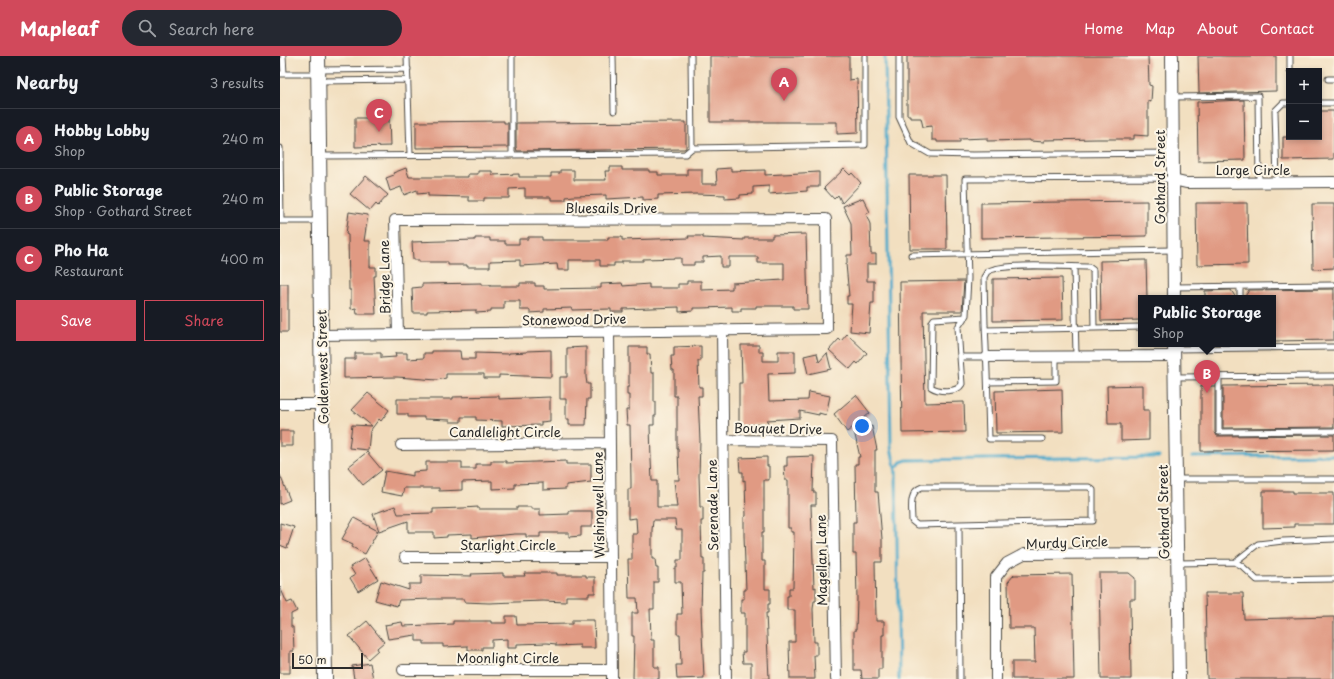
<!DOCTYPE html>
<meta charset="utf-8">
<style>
body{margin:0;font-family:"Playpen Sans",sans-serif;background:#242831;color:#f1f3f6}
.controls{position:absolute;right:12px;top:12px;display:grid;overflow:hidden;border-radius:0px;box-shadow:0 2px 6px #0003}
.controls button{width:36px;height:36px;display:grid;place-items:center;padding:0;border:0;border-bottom:1px solid #363941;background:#171b24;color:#f1f3f6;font:20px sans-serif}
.scale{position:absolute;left:12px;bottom:10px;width:71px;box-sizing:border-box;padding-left:4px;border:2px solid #2b2b2b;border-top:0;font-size:11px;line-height:14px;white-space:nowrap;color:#2b2b2b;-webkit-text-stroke:3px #fcf5e5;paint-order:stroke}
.you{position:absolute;left:582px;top:370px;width:14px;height:14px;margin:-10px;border:3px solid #fff;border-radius:50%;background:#1a73e8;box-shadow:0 0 0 6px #1a73e833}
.badge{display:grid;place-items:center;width:26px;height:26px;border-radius:50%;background:#d1495b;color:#fff;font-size:13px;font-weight:700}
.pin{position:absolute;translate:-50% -33px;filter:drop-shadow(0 1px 2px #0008)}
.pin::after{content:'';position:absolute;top:21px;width:14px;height:12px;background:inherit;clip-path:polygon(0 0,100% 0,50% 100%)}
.popup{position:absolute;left:858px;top:239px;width:138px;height:52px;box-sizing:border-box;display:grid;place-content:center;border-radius:0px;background:#171b24;filter:drop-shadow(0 1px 3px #0005);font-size:13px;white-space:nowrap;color:#9ea1a6}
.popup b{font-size:15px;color:#f1f3f6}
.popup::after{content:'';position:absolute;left:50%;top:100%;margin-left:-8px;border:8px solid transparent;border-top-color:#171b24}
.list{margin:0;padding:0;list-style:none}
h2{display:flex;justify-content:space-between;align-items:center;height:52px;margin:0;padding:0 16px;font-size:17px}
h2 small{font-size:13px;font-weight:400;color:#9ea1a6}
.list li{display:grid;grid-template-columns:26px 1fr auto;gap:12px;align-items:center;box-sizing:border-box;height:60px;padding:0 16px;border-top:1px solid #363941}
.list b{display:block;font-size:15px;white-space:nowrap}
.list p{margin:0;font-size:13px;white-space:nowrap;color:#9ea1a6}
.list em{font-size:13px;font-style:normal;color:#9ea1a6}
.actions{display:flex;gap:8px;padding:12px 16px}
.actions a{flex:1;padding:9px 0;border:1px solid #d1495b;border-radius:0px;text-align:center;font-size:14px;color:#d1495b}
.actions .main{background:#d1495b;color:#fff}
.icon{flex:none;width:22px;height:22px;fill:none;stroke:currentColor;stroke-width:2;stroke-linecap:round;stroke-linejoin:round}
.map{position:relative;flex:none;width:1054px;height:623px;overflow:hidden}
header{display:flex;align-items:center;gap:24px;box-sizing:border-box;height:56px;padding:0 20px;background:#d1495b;color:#fff}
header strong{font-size:19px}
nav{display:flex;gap:22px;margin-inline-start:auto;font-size:14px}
.search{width:280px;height:36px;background:#242831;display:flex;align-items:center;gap:10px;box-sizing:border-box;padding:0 14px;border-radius:22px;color:#9ea1a6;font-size:15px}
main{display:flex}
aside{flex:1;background:#171b24}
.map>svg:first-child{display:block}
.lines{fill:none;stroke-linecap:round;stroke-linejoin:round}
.stream{stroke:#4ba9ca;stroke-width:3}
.building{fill:#e09a83}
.service-casing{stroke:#494641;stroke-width:7}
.minor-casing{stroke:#494641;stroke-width:12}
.tertiary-casing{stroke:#494641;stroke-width:14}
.secondary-casing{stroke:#494641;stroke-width:16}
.service{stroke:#fff;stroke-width:5}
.minor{stroke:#fff;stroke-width:10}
.tertiary{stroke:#fff;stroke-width:12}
.secondary{stroke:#fff;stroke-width:14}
.labels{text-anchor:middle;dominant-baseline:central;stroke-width:4;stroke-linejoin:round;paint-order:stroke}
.street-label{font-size:13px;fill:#2b2b2b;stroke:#fcf5e5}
</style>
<header>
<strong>Mapleaf</strong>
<div class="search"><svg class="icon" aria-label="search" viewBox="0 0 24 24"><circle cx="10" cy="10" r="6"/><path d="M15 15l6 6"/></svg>Search here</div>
<nav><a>Home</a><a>Map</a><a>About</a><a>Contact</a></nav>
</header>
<main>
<aside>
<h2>Nearby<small>3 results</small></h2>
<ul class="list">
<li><span class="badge">A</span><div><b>Hobby Lobby</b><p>Shop</p></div><em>240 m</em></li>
<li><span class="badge">B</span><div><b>Public Storage</b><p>Shop · Gothard Street</p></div><em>240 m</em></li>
<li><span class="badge">C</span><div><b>Pho Ha</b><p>Restaurant</p></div><em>400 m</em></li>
</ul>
<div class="actions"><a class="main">Save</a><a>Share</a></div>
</aside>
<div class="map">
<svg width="1054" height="623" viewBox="0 0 1054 623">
<rect width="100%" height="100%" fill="#fcf5e5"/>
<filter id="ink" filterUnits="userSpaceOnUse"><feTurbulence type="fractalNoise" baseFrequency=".025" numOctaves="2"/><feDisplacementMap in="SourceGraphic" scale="8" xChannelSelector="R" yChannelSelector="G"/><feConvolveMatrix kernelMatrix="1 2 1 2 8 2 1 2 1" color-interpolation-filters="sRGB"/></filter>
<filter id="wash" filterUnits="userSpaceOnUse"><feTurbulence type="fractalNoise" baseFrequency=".012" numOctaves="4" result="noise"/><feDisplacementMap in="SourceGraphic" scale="16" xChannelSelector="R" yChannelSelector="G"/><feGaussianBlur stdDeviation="0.9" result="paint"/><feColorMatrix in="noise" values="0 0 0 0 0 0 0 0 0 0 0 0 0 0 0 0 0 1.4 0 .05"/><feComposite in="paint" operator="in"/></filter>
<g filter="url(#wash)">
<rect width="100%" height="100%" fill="#f2dfc0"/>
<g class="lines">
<!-- stream -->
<path class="stream" d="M605,0L611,391L616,416L619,623
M912,401L1054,399
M616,412L621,406L627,404L879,401"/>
</g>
<g id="blocks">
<!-- building -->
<path class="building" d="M430,0H569V24L577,23L578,77L557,78V66H430Z
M627,0H868L869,29L872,30L871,46L868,45V80L854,79V83H817L764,84V86L750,85V84L707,85V82L680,83V86H657V84H652V70L643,71L641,62H630V59H627Z
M918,0H996V35L919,37Z
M964,44L965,104L918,105L917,46Z
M1039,55H1054V103L1003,104V81H1039Z
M75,62H109L110,90L75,91Z
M224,65V67H228V91L136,92V66Z
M406,66V92L404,93L237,95L236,91V67Z
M330,111H342V114H369V116H378V119H407V113H422V128H437L436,113L451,112V115L485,114V119L539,116V131H527V135L489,138V130L473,131V138L460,139V142L445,143V139L417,138L378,139V143L363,144V141L326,143V139L294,140L286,141V144H271V141H245V132L229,133V142H204V145H189V141L148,140V137L137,138V134L124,139L121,131L110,135L106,122L114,119L113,117L126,112L129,121H188V118H198V115H212V119L239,118V121H271V117H280V114H294V124H326L325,115H330Z
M564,113L570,119L572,117L581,127L562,147L558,139L554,143L544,132Z
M629,119H666L667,193H630Z
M86,120L108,139L98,150L96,148L90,155L70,138Z
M583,142L590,156L586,158L590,168L591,198H596V208H587V225H594V247H591L589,277L570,275L572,248H567V240H569L566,208H567V199H572L571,167L563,150Z
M867,145V180L701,182V147Z
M916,147H967L968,208L917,209Z
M1032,148H1054V212L1033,213Z
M69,156L88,159L84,185H90V211H96V220H94L96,258H77L76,252L71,253V234H69L68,179L66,178Z
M526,178L528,253H513V250H476V252H461V255H452V251L421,252H413V255L399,256V251L343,253V256H331V253L292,254V252L264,253V256L250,257V254H240V245H224V253H211V256L196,257V254L147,255V257H133L132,232L142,231V228L202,227V229H210V230H240V227H255V230H264V233L321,232V228L342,227L343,230L369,228V232H398V228H407V225H421V234L452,233V227L504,224V207H478V201H449V211H441V200L423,201V206H414V209H401V202L363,203V205H342V207H334V210H320V204H289V214H278L277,208L240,210V204L210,205V211H187V209H168V206H139V204H133L132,186L195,184V182H210V185H225V188H239V183H248V181H262V184H328V181H342V184L409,182L408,180H423V182L464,184V182H492V179Z
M866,204L867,242H861V264L821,265L820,205Z
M782,222L783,264L713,265V223Z
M684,225L682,255H643L645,347L684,346L685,376L622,377L620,226Z
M0,228H8V276H0Z
M1054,233V284L993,285V242H964L969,234Z
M951,234L956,242H925V235Z
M567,278L587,297L578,308L576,306L570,313L549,294L559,283L561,285Z
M461,289H479V296H483V305H498V295H515V317L488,318L489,345L528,344L529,336L550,340L546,359L539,357V359L520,355V362L487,364L488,368L459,369V327H462Z
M421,290V305H418L419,331H422V340H418L420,385L419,420L420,451H423V465H421L422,503H424V517H422L421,554L424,622L397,623L396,609H401L400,578H397V558H402L401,526H395V512H397V504H402V474H396L395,464H373L372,474V503H375L376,512H378V526H374V553H370L371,584H374V611H379V623H353L354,580H352V557H358L357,542H349L348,503H352V478H357L356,462L348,463V433H351V426L350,369H347L346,354H349V339H347V331H349V291H367V298H370L371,317H374V346H376V360H374V369H370L371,404L372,425H377V451H397L394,424H399L398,393H397V340H394V314H392L391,300H394V291Z
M306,291V321L307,328H310V343H307L306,369H289V363H286V343H280V321H287V292Z
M271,294V321L219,319V322H204V318H166V322L157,324L117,321L64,322V303H75V297H101V302L116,301L115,297H127V303L144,302V297H152V295H180L181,303H195V297L229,298V297L247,296V295Z
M537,297L539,306L547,297L551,313L528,318L524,300Z
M863,329V354H869V384L841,385V368H828L827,330Z
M1054,329V371L943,372V330Z
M921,330H935V376L937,380L1054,379V394L921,395Z
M782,333L783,376L716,377L715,335Z
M88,337L109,354L101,365L99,363L90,375L88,394L69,392L72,369L92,370L72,354Z
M576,339L590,357L567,376L554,358Z
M219,340V343L270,341V365L261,366V369L222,370V365L196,364V361H181V366H170V364L144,363V361H128V358H117V343H173V341Z
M592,370L597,394H595V436H598L602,483V506H595L596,565H604V579H602V613H598V623H582L581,614H574V574H576L577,543L576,498H573V466H576L575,408H578V401H580L574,375Z
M0,375H13V390H0Z
M87,396L102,414L83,429L68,411Z
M534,400L533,436H536V449H531L534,532L536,531V545H534L533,553L534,586H537V599H534L535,623H510L509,586H515V554H507V540H509V532H513L514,476H511V472H508V424H505L504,410H507V401Z
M487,401V410H489V424H484V476H482V505H485V533H490V548H488V557H486L489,623H471V607H463L462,596H465V557H461V543H464V534H466L464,479V461L466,460L465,424L463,425V416H460L459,402Z
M211,405H226V407L286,405V408H311V426L286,429V433L263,434V427L235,428V432L212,433V425L182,426V434L159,435V432H124L122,440L101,436L105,415L133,420V416L146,415V406H182V413H196V408H211Z
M0,419L10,444L0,448Z
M983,435H1013V437H1054V468H1014V471L983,472Z
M115,450L118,458L153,457V453L183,452L198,451V453H237V451H251V453H260V459L289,458V455H312V471H301V480L289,481V477H260V481H246V478H235L192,482V478L167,479V481L154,482V476H128V465L99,475L93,458Z
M74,462L98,475L85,498L72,491L73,488L62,483Z
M0,467L14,471L7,492L0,489Z
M85,502L98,523L78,535L70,522L75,519L70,511Z
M223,517V520H245L244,517H277V519H306V521H315V537H309V540H286V546L263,545L209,547L184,546V543H153L119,544L117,550L95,544L101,525L129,534V528H141V519L192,520L191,518Z
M819,517H849L855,522V543H850L851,623H821Z
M792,518L794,623H732V606H755L754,572H729L728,526L734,519Z
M0,531L7,547L12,545L17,555L11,558V571H13L14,595H10V617H0Z
M925,537H963L964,563L1054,561V623H927Z
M226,560H236L237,569L292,568V564H314L315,592H300V589L276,590V588L267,587L237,588V592H227V583L212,584V591H202V594H188V590L163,591V588H144V585H136V579L108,583L105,569L122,566L123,570L173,568V565H211V567H226Z
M87,565L104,586L97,592L98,594L88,603L69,580Z
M90,607L93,623H74L72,610Z"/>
</g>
</g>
<g filter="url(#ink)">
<use href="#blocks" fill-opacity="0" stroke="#494641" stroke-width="1"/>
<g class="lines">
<!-- service casing -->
<g class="service-casing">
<path id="service" d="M3,0L4,18
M127,0L130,99
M232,0V98
M333,0L334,55
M411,0L412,92
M619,0V61L631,87L650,98L693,99L893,97
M1010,0V15
M39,14L128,13
M0,18H37
M1048,23H1054
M40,25L128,24
M892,41L978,40L979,126
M1039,47H1054
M0,92L1,165
M41,100L405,98L412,92L585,89V0
M997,126L995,55L1003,47H1009
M0,165H39
M631,199L893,194
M794,211L796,300
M960,230V242
M895,231L1054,229
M814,272L861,271
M706,274L814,272L813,214L809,211C790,211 720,206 707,216C706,218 705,220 704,221L705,269C707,307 708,345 709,383H762
M895,293L1054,291
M680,301L682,328C677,337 659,336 651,331L652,266L654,263L685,261
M707,301H680L678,271L686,259L688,222L685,123L877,122L893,124
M895,321L1054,320
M939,321V376L1054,375
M708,326L776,325V300
M897,423H1054
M642,431H809L813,434V465L637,469L632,465C632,453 628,436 642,431Z
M679,469L680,623
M955,506L978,488L1003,485L1054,483
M898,507L955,506L962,510L977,524L1054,523"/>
</g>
<!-- minor casing -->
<g class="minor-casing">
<path id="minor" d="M893,124L906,127L1054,126
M442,274L446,623
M329,275L332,623
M41,279L547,273L546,163L115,164L118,278
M707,301L894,300
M0,348H43
M444,384L552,385L556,623
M121,389L330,387
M125,501H331
M123,614H332
M716,623V521L727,507L744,498L897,497"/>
</g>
<!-- tertiary casing -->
<g class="tertiary-casing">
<path id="tertiary" d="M892,0L894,242
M894,288L899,623"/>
</g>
<!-- secondary casing -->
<g class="secondary-casing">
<path id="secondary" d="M38,0L45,623"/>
</g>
<!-- service -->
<use href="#service" class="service"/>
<!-- minor -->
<use href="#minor" class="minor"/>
<!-- tertiary -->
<use href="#tertiary" class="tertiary"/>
<!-- secondary -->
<use href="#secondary" class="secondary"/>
</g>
</g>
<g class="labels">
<!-- street labels -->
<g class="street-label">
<text x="973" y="113">Lorge Circle</text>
<text transform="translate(879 121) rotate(-90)">Gothard Street</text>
<text x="331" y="151">Bluesails Drive</text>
<text transform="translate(104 221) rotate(-91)">Bridge Lane</text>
<text transform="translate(294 263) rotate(-1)">Stonewood Drive</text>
<text transform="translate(42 311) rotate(-91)">Goldenwest Street</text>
<text transform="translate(498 372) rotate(1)">Bouquet Drive</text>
<text x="225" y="375">Candlelight Circle</text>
<text transform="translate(318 449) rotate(-91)">Wishingwell Lane</text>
<text transform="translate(432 449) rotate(-91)">Serenade Lane</text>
<text transform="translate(883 456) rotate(-91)">Gothard Street</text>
<text transform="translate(787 486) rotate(-2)">Murdy Circle</text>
<text x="228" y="488">Starlight Circle</text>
<text transform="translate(541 504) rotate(-91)">Magellan Lane</text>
<text x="228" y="601">Moonlight Circle</text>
</g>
</g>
</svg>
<div class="controls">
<button>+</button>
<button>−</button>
</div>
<div class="scale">50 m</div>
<div class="you"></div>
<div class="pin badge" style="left:504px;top:45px">A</div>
<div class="pin badge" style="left:927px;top:337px">B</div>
<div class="popup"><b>Public Storage</b>Shop</div>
<div class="pin badge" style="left:99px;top:76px">C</div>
</div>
</main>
